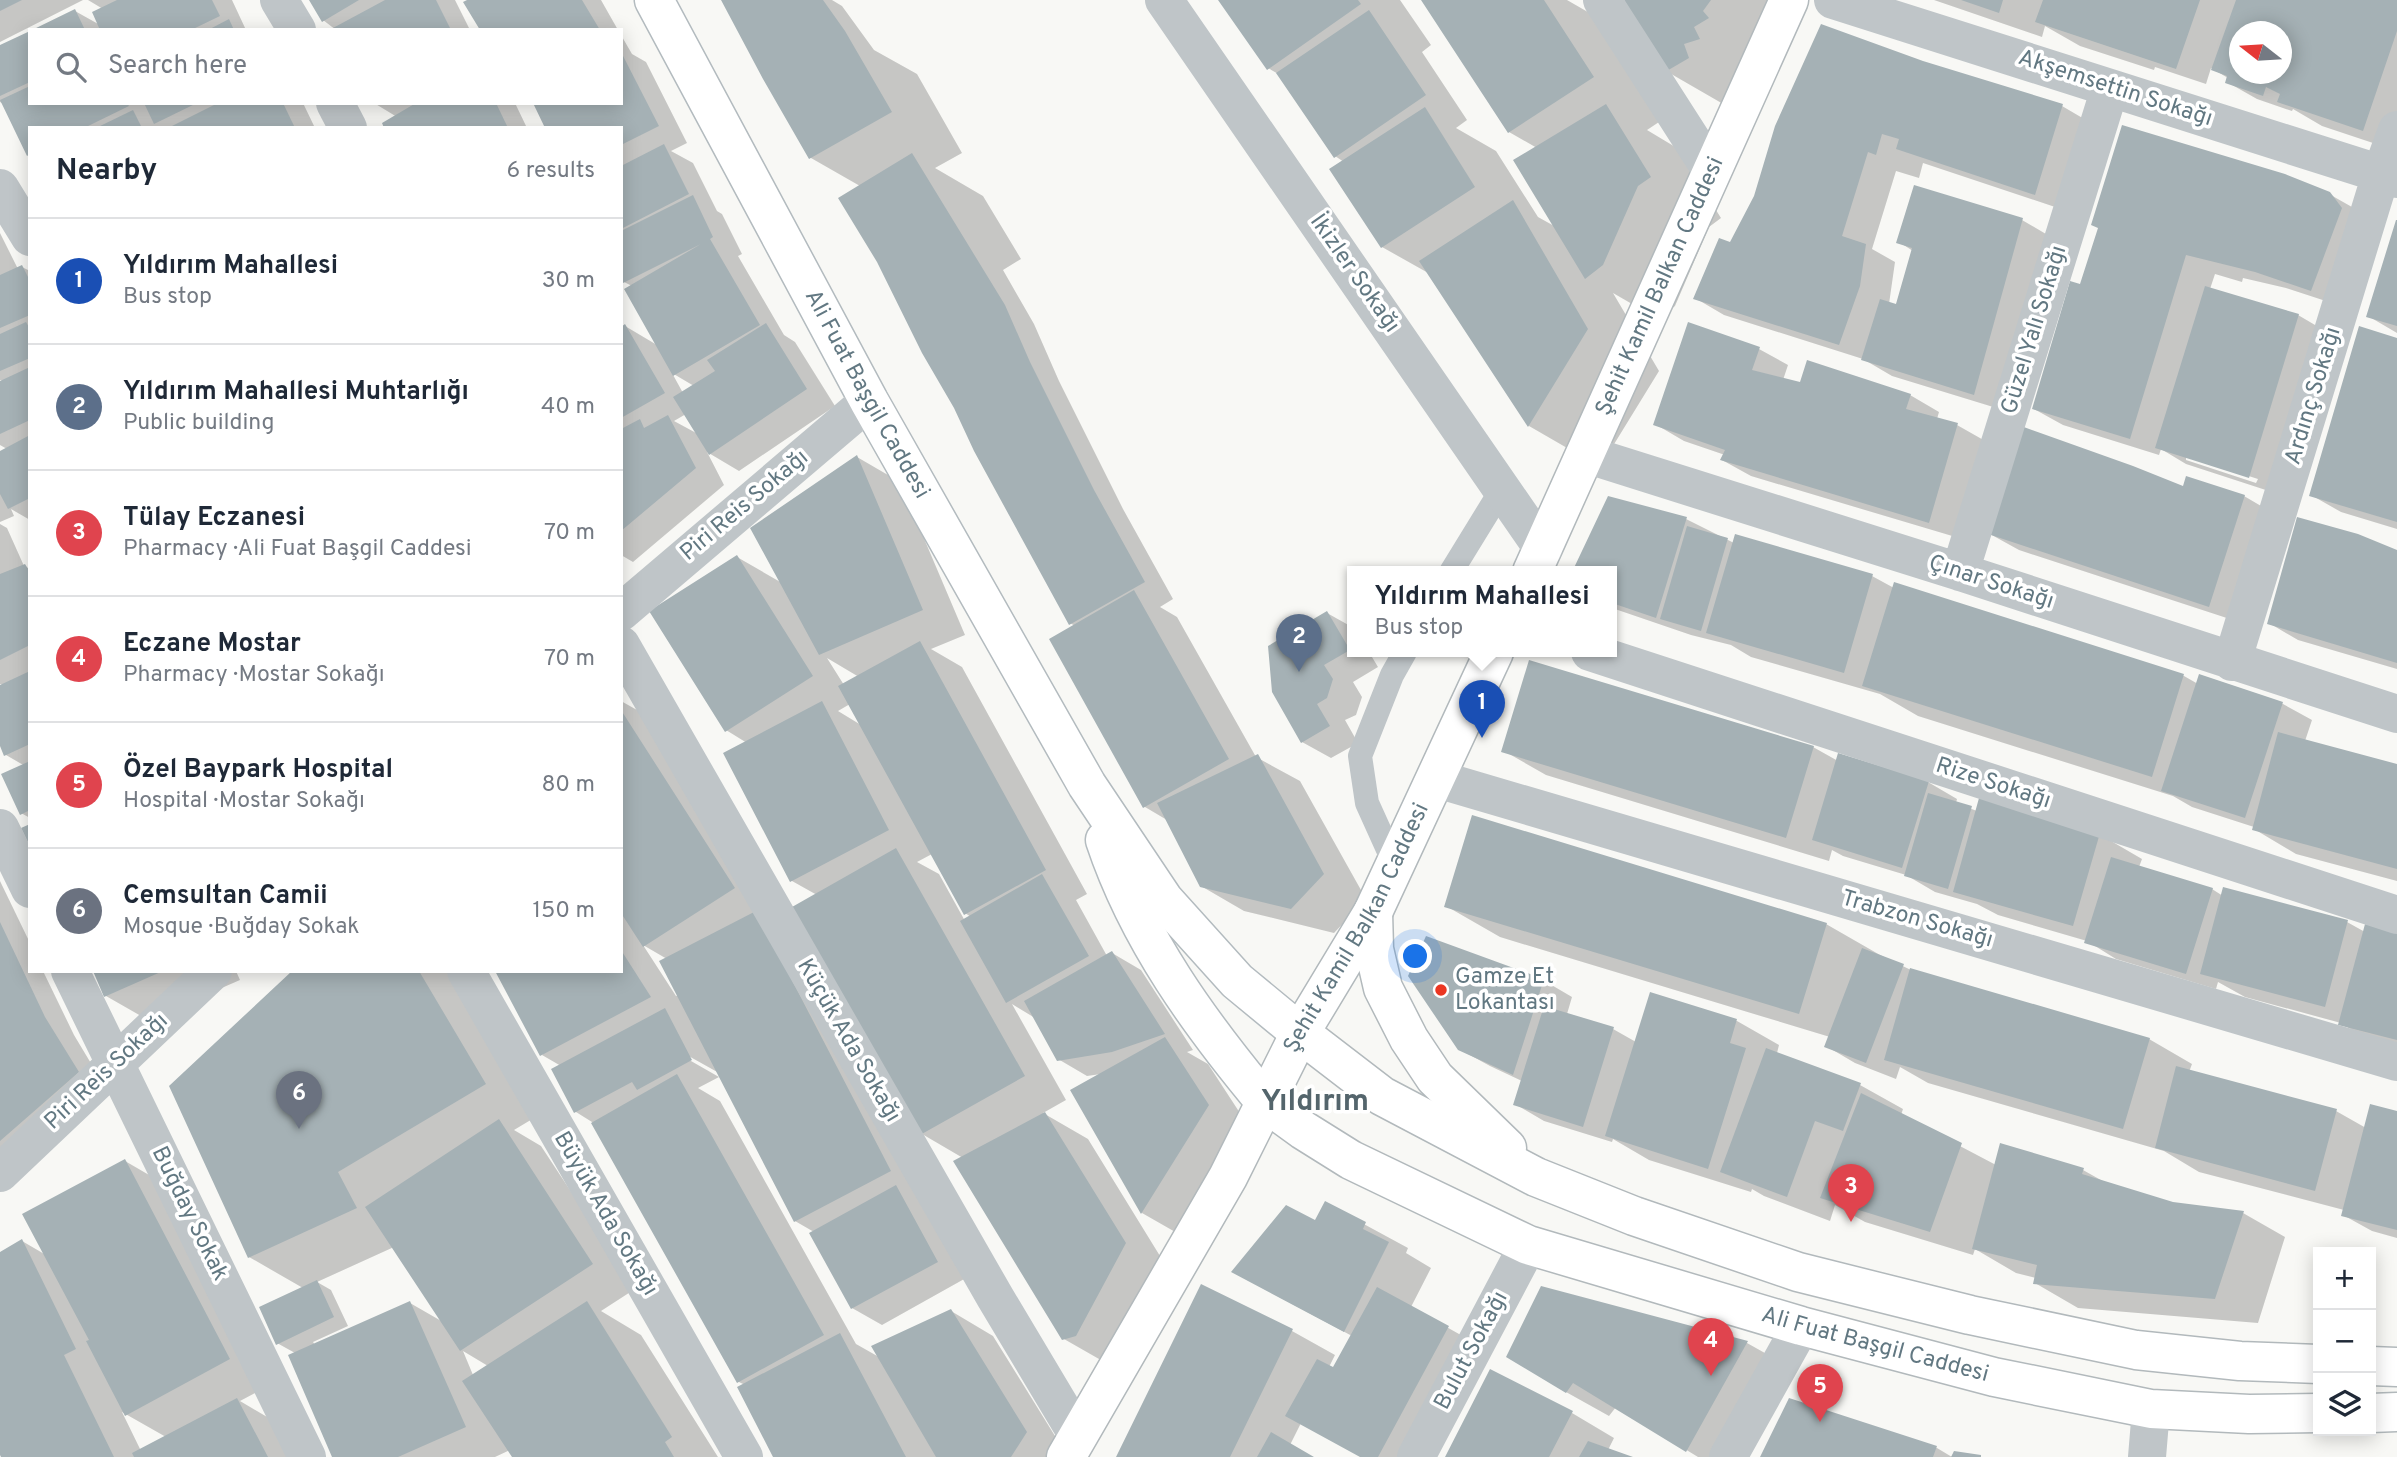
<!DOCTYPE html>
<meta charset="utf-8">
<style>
body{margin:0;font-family:Overpass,sans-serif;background:#f2f2f3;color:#1f2937}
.controls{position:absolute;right:21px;bottom:21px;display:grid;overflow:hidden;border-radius:0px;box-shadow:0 4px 18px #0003}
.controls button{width:63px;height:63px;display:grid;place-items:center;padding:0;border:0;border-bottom:2px solid #e0e1e3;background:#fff;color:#1f2937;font:35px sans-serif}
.compass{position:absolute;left:2229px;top:21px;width:63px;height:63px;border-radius:50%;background:#fff;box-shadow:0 4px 18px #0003;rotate:287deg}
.you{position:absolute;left:1416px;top:957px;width:24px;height:24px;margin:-18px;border:5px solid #fff;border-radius:50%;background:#1a73e8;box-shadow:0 0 0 10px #1a73e833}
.badge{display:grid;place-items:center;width:46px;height:46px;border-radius:50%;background:#eb3622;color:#fff;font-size:23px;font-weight:700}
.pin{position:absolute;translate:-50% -58px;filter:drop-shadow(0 2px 4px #0008)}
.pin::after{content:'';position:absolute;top:37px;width:24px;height:21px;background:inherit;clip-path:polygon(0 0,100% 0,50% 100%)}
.popup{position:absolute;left:1347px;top:566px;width:270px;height:91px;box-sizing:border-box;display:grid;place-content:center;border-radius:0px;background:#fff;filter:drop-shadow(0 2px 5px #0005);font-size:23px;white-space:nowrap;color:#747a83}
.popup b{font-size:26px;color:#1f2937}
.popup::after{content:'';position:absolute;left:50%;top:100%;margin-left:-14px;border:14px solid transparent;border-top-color:#fff}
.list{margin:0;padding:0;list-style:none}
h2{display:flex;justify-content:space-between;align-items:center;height:91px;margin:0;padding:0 28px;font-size:30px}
h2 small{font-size:23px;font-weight:400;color:#747a83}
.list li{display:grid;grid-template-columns:46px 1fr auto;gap:21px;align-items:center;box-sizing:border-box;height:126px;padding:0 28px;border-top:2px solid #e0e1e3}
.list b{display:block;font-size:26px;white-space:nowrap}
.list p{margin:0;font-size:23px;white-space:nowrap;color:#747a83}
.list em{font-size:23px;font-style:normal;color:#747a83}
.icon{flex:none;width:38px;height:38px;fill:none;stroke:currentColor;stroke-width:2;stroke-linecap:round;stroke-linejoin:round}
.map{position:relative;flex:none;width:2397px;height:1457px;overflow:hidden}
.search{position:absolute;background:#fff;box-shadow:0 4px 18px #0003;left:28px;top:28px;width:595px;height:77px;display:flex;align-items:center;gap:18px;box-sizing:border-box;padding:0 24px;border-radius:0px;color:#747a83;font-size:26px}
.panel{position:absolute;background:#fff;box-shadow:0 4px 18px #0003;left:28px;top:126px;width:595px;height:847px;border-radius:0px}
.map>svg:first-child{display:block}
.shadow{fill:#0003;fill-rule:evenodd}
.building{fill:#a5b1b5;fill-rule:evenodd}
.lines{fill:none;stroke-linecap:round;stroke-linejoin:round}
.secondary-casing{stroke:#b3bbbf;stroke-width:41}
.primary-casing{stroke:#b2b9bc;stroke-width:41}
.lane{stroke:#bfc5c8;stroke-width:24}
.street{stroke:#bfc5c8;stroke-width:38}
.secondary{stroke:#fff;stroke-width:38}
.primary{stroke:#fff;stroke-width:38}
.poi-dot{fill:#eb3622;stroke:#fff;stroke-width:2.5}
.labels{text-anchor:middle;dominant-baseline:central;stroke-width:7;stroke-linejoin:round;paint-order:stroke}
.street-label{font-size:23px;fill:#627882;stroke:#fff}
.poi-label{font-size:23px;fill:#627882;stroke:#fff;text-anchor:start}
.district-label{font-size:30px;font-weight:bold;fill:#54656c;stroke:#fff}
</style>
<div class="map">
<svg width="2397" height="1457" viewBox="0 0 2397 1457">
<rect width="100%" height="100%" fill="#f8f8f5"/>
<!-- shadow -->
<path class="shadow" d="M0,0H83L0,42Z
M88,0H232L246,30H36L75,11L100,25L103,9Z
M311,0H455L470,30H336L323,20Z
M470,0H601L618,30H482Z
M723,0H832L842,6L874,50L917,74L962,153L935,168L983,196L1021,259L1003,270L1034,324L1059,381L1123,509L1173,599L1160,607L1177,617L1256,757L1300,781L1366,899L1334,933L1244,911L1201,886L1167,820L1145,807L1075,626L1070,623L860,186L811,158Z
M1220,0H1400L1431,45L1422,52L1467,120L1456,128L1496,151L1538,217L1556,227L1537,148L1509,132L1424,0H1567L1600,19L1665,118L1647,130L1677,148L1721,218L1709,227L1675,306L1658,319L1613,293L1659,371L1600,467L1529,426L1430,274L1382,247L1344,162L1335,156L1280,75L1268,68Z
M1626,0H1809L1785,21L1737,112L1666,71Z
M1934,0H2397V151L2322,126L2293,109L2292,111L2257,99L2227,82L2228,78L2211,68L2206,84L2155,67L2154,70L2080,46L2045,26L2042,37ZM2240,32H2282V74H2240Z
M30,33V103H303L315,128H30V156L4,104L0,102V47Z
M621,35L632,54L646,62L687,143L671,151L693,163L717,211L722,214L742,254L738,256L784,335L795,342L835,406L739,471L707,452L724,485L633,562L621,555V329L625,326L657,345L632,286L624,282L621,276ZM672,373L694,386L683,393ZM686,414L698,434L674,421Z
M1925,63L2062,106L2091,123L2064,210L1923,163L1919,178L1896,171L1872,249L1895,262L1889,304L1897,306L1913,251L1899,242L2022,220L2051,237L2003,410L1892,376L1863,359L1724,315L1695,298L1731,245Z
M374,103H515L527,128H386L397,117Z
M2329,194L2359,211L2341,306L2286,288L2243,278L2242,282L2215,274L2210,289L2298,315L2327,332L2278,494L2186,464L2161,449L2159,455L2063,425L2034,409L2081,286ZM2186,456L2258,479L2256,483L2186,460Z
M2397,224V333L2368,316Z
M0,233L18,269L22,267L30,271V520L11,509L14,516L0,522V453L7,449L0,445V383L3,381L0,380Z
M2397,340V529L2341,512L2311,495Z
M1759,349L1788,365L1783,380L1801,384L1910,395L1939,412L1937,419L1957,425L1987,442L1959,538L1751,476L1722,460L1725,455L1684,441L1655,424Z
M857,457L900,482L965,635L931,649L962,667L1087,894L1076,900L1107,956L1112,953L1141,970L1193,1050L1187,1052L1208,1064L1251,1130L1184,1237L1142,1213L1072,1091L1101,1074L1087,1076L1058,1059L1035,1018L1012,1004L1066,1100L1043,1113L1088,1139L1168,1269L1106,1363L1064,1339L963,1158L922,1134L817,895L792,881L747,743L726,730L737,557L782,583ZM827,658L859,677L844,685ZM850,704L861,725L838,711ZM932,854L965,913L971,917L965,921L939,874L917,862Z
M2244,496L2273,513L2239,622L2019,550L1990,534Z
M1686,519L1734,543L1872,576L1894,588L1895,585L2184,676L2198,684L2200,677L2283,704L2312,720L2305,741L2397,766V881L2296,854L2254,829V827L2192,807L2173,796L1918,716L1880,694L1751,657L1731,645L1691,635L1612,608V572Z
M0,524L7,528L24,566L30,569V818L21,813L25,766L6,755L0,742V687L3,685L0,684Z
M2397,552V669L2298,640L2269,623Z
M1327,613L1352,627V652H1369L1378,667L1353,682L1362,697L1356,715L1345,720L1358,743L1331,758L1302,742Z
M621,701L653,719L966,1278L882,1325L852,1308L814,1232L795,1221L719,1073L685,1054L684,1057L719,1077L698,1088L720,1101L856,1344L879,1357L951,1311L993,1336L1068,1457H775L745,1385L739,1382L592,1122L576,1112L553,1070L561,1066L542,1055L621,971ZM643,945L667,959L679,995L676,996Z
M1813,747L1838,761L1928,782L1957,799L1956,803L1977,811L2099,834L2142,859L2139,867L2212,889L2223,896L2347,922L2365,932L2397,934V1048L2369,1041L2341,1023L2245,997L2218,982L2216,989L2116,959L2087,941L1998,915L1977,904L1935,892L1906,875L1843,856L1832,850L1829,861L1546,775L1504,751Z
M0,881L30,943V971H43L74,1035L107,1090L0,1148Z
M1446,906L1826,924L1880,955L1913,971L2149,1039L2192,1064L2189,1072L2336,1111L2366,1128L2397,1112V1238L2372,1231L2343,1215L2344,1210L2199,1172L2164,1151L1928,1083L1900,1067L1896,1079L1855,1063L1826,1046L1830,1037L1500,937Z
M95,971H236L240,980L148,1020L106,996Z
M295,971H453L539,1115L514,1130L541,1146L635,1289L601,1311L641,1335L718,1457H514L510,1450L495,1457H334L295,1353L277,1343L303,1288L249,1257ZM394,1247L443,1322L410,1303L315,1345L313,1342L348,1326L331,1290L317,1282ZM463,1351L488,1366L473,1375Z
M1543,980L1572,997L1567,1014L1613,1029L1636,1042L1651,994L1737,1021L1779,1045L1777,1053L1860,1085L1903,1109L1901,1115L1996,1165L2001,1145L2083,1170L2108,1184L2172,1203L2243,1213L2285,1237L2258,1323L2078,1308L2035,1283L2036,1278L2016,1273L1975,1249L1973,1255L1865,1222L1835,1205L1830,1221L1764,1196L1752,1189L1751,1192L1649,1160L1613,1139L1612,1142L1544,1121L1515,1104L1522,1081L1490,1066L1459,1049Z
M125,1161L168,1186L272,1384L240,1401L279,1424L297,1457H3L0,1451V1254L22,1241L46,1255ZM122,1412L166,1437L141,1451Z
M1325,1203L1408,1248L1406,1253L1431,1268L1411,1307L1491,1352L1434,1457H1362L1301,1423L1290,1445L1311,1457H1118L1202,1287L1292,1331L1335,1355L1329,1367L1334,1370L1352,1336L1233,1272L1316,1223Z
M1542,1288L1747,1343L1790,1367L1739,1457H1698L1616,1407L1609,1416L1566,1392Z
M1790,1400L1937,1448L1952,1457H1762Z
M1572,1413L1614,1438L1608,1450L1629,1457H1447Z"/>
<!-- building -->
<path class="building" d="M0,0H22L0,11Z
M117,0H212L220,16L191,30H100L92,12Z
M309,0H359L322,22Z
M385,0H436L451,30H334L333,28Z
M467,0H582L600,30H480L463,2Z
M721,0H823L845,31L892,112L809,159L763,79Z
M1218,0H1358L1361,4L1267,70Z
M1421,0H1544L1594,77L1508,133Z
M1624,0H1711L1703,11L1709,18L1694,27L1700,39L1684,44L1689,58L1665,72Z
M1961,0H2003L1999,13Z
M2043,0H2200L2176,69L2035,22Z
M2236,0H2397V31L2363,131L2277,102L2280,94L2266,87L2263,96L2225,83L2227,76L2211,70ZM2239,32H2282V74H2239Z
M75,9L85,30H32Z
M1369,10L1426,95L1334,158L1276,73Z
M229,19L234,30H208Z
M1821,24L1923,61L2063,104L2035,195L1896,149L1899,139L1882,134L1876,155L1868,152L1842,236L1866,244L1860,286L1839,345L1693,299L1719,238L1730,242L1754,196L1775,126Z
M30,31V82L0,96V45Z
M621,52L659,126L621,145V128H545L533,103H621Z
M30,86V103H127L129,106L84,128H30V154L27,156L0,100Z
M144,103H197L154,124Z
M218,103H283L295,128H168Z
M416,103H496L508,128H384L382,123Z
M1606,104L1651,177L1638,186L1603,265L1585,279L1513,160Z
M1425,107L1475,187L1381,248L1329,169Z
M133,110L142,128H96Z
M2122,125L2285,174L2330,192L2342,208L2311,291L2255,272L2186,255L2130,439L2032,409L2070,281L2080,284L2098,228L2091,225Z
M664,144L689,194L621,229V166Z
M912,153L1005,305L1030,362L1094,490L1145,582L1069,625L974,451L954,408L922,353L877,262L838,198Z
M1914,185L2023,218L1974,395L1861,360L1880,299L1896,304L1912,248L1896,243Z
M693,195L713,237L710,239L760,325L673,376L624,289L701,244L623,283L621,231Z
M1513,200L1588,329L1528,427L1419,261Z
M2396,220H2397V326L2366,317Z
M22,265L30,281V315L0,328V275Z
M2205,286L2299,314L2249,478L2155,448Z
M26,322L30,329V358L0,371V334Z
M1688,322L1760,347L1752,370L1800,382L1807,360L1911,394L1906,409L1958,423L1929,523L1720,460L1725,450L1653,425Z
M766,323L807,389L709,455L673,397L715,371L707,360Z
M625,324L665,393L621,418V327Z
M2359,326L2397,338V522L2309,496Z
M30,367V420L0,434V381Z
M668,415L696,468L621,531V429L640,419L644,428Z
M2021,426L2133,466L2183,486L2186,476L2245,495L2209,607L1988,534Z
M30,435V498L8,509L0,494V451Z
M857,455L923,610L819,655L750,528Z
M1608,496L1687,517L1656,618L1612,603V572H1572Z
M2297,517L2358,534L2397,550V663L2267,624Z
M1687,526L1728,538L1701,631L1660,619Z
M1735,534L1873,574L1844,673L1706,633Z
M737,555L813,676L725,732L649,611Z
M25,564L30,572V645L0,660V574Z
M1894,582L2184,674L2152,777L1862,686Z
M1134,590L1229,759L1143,808L1049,639Z
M1327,611L1350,650L1324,665L1333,679L1327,698L1317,704L1330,726L1301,743L1272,692L1268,646Z
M920,641L1046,870L964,915L838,686Z
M1529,660L1814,746L1786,838L1501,752Z
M30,671V744L4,756L0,746V685Z
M2199,674L2283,702L2245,818L2161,791Z
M822,701L889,830L790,882L723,753Z
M621,710L735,888L643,947L621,913Z
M2278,732L2397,764V869L2252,830Z
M1838,753L1929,781L1902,868L1812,840Z
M1258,754L1324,874L1291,909L1200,887L1157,803Z
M30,761V810L20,815L1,774Z
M1928,793L1972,806L1948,889L1904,876Z
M1979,798L2100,833L2073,926L1953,892Z
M1472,815L1827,923L1799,1014L1444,907Z
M30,824V847L21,828Z
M896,848L1025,1076L920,1135L792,907Z
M2111,857L2213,888L2186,974L2084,943Z
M1042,874L1089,956L1006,1003L960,921Z
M2223,887L2348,920L2325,1007L2200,974Z
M756,911L891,1171L794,1222L659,961Z
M0,922L45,1017L79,1072L0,1141Z
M2365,924L2397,933V1040L2338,1025Z
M1426,936L1544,979L1513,1075L1458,1050L1408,976Z
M1862,948L1904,964L1866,1063L1824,1047Z
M621,950L651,997L540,1056L495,971H621Z
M1112,951L1165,1034L1112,1052L1057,1061L1024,1001Z
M1910,968L2150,1038L2123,1129L1884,1060Z
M93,971H163L104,997Z
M292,971H419L486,1084L338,1172L357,1208L248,1258L169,1086Z
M1650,992L1737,1019L1730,1043L1746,1048L1708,1169L1605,1136Z
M1544,1006L1614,1027L1583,1127L1513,1105Z
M665,1008L692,1060L637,1090L632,1082L574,1113L551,1069Z
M1165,1037L1209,1105L1141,1214L1070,1090Z
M1766,1048L1861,1083L1843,1131L1815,1121L1787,1197L1720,1172Z
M2176,1066L2337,1109L2315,1191L2155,1148Z
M677,1074L824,1335L737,1383L591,1123Z
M1861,1093L1962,1143L1930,1232L1820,1198Z
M2370,1104L2397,1111V1230L2341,1216Z
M1045,1112L1126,1243L1076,1336L1062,1340L953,1161Z
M499,1119L593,1264L460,1351L365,1207Z
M2000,1143L2084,1168L2082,1174L2173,1202L2244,1211L2215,1299L2033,1284L2037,1265L1972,1249Z
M125,1159L230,1359L125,1416L86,1341L89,1340L22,1214Z
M896,1185L938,1262L851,1309L809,1233Z
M1325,1201L1366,1222L1363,1229L1389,1242L1344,1332L1231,1272L1286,1205L1315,1220Z
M22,1239L76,1349L64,1355L114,1457H1L0,1455V1252Z
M317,1280L334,1317L276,1345L259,1307Z
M1201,1284L1293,1329L1230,1457H1116Z
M1541,1286L1748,1341L1686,1452L1573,1383L1566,1393L1506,1357Z
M1377,1287L1449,1326L1378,1457H1360L1285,1416L1317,1359L1333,1367Z
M410,1301L466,1427L398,1457H332L288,1355Z
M587,1301L672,1437L665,1442L674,1457H512L462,1381Z
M951,1309L1027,1432L1011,1457H936L871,1346Z
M840,1333L906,1457H773L737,1387Z
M1490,1369L1573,1411L1549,1457H1445Z
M237,1398L268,1457H134L132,1453Z
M1789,1398L1937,1446L1933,1457H1760Z
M1271,1432L1314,1457H1257Z
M1588,1441L1633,1457H1579Z
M1954,1451L1981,1455V1457H1951Z"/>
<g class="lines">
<!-- secondary casing -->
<g class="secondary-casing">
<g id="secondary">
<path id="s1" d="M654,0L869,401L1087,785L1164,900L1237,981L1300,1033"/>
<path d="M1105,840C1138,939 1200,1024 1266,1103"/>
</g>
</g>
<!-- primary casing -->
<g class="primary-casing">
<g id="primary">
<path id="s2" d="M1532,572L1789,0"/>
<path d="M1373,912L1374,949L1383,988L1409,1039L1435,1078L1507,1148"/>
<path d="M1300,1033L1382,1096L1536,1177L1634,1216L1798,1272L1970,1315L2136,1350L2240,1361L2318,1364"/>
<path id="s3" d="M1266,1103L1303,1130L1351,1160L1528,1245L1801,1326L1994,1377L2151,1409L2249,1414L2318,1413"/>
<path d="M2371,1366L2397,1367"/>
<path d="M2371,1413L2397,1412"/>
<path id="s4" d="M1066,1457L1228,1177L1300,1033L1373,912L1494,652"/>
</g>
</g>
<!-- lane -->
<path class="lane" d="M1451,572L1502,489
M1395,865L1367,803L1360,756L1392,675L1405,652"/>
<!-- street -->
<path class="street" d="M279,0L297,30
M1164,0L1543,549
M1602,0L1711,170
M1833,0L2397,179
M335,103L348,128
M0,188L30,237
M1585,454L1960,572L2397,714
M1960,572L2110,88
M621,612L869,401
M621,645L995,1297L1078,1436
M1590,652L2397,915
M2232,662L2381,174L2397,130
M1437,779L2397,1062
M0,828L30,889
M70,971L307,1457
M466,971L744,1457
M0,1173L213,971
M1416,1457L1528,1245
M1728,1457L1801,1326
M2147,1457L2151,1409"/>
<!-- secondary -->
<use href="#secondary" class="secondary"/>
<!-- primary -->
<use href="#primary" class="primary"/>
</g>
<!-- markers -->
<circle class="poi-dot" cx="1441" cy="990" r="7"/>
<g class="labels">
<!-- street labels -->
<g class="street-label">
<text transform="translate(2115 89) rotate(18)">Akşemsettin Sokağı</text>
<text transform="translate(1354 274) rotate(55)">İkizler Sokağı</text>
<text stroke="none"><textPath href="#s2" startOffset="313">Şehit Kamil Balkan Caddesi</textPath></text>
<text transform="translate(2035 330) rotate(-73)">Güzel Yalı Sokağı</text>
<text stroke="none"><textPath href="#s1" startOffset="448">Ali Fuat Başgil Caddesi</textPath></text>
<text transform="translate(2314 396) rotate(-73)">Ardınç Sokağı</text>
<text transform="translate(745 506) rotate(-40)">Piri Reis Sokağı</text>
<text transform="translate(1991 583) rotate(18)">Çınar Sokağı</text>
<text transform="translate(1993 784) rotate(18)">Rize Sokağı</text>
<text transform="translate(1917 920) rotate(16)">Trabzon Sokağı</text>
<text stroke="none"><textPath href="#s4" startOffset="604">Şehit Kamil Balkan Caddesi</textPath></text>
<text transform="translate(848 1041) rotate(60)">Küçük Ada Sokağı</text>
<text transform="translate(107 1072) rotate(-43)">Piri Reis Sokağı</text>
<text transform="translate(189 1214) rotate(64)">Buğday Sokak</text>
<text transform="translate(605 1214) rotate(60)">Büyük Ada Sokağı</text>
<text stroke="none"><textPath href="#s3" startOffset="660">Ali Fuat Başgil Caddesi</textPath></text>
<text transform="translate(1472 1351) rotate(-62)">Bulut Sokağı</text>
</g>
<!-- poi labels -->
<g class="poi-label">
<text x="1455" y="977">Gamze Et<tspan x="1455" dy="26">Lokantası</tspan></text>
</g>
<!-- district labels -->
<g class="district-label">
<text x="1315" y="1102">Yıldırım</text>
</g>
</g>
</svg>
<div class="controls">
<button>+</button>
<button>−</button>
<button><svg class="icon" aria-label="layers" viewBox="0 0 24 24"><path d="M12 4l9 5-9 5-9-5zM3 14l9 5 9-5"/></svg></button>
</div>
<svg class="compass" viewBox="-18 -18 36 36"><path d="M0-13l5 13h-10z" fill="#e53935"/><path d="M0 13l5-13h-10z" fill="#747a83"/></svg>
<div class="you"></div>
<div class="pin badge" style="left:1482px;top:738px;background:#1a4fb4">1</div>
<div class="popup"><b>Yıldırım Mahallesi</b>Bus stop</div>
<div class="pin badge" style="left:1299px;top:672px;background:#5c6f8a">2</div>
<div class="pin badge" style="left:1851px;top:1222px;background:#e0444e">3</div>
<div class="pin badge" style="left:1711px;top:1376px;background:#e0444e">4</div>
<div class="pin badge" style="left:1820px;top:1422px;background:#e0444e">5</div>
<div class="pin badge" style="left:299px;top:1129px;background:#6b7280">6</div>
<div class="search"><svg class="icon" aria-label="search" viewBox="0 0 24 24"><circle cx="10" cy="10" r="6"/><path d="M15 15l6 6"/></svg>Search here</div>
<section class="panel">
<h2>Nearby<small>6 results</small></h2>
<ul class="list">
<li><span class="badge" style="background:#1a4fb4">1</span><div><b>Yıldırım Mahallesi</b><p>Bus stop</p></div><em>30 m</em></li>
<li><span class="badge" style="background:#5c6f8a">2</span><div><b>Yıldırım Mahallesi Muhtarlığı</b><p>Public building</p></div><em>40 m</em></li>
<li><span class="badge" style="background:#e0444e">3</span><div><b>Tülay Eczanesi</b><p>Pharmacy · Ali Fuat Başgil Caddesi</p></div><em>70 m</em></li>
<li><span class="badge" style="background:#e0444e">4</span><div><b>Eczane Mostar</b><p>Pharmacy · Mostar Sokağı</p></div><em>70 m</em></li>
<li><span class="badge" style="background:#e0444e">5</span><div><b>Özel Baypark Hospital</b><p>Hospital · Mostar Sokağı</p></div><em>80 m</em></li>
<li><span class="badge" style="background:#6b7280">6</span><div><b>Cemsultan Camii</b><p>Mosque · Buğday Sokak</p></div><em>150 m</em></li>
</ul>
</section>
</div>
